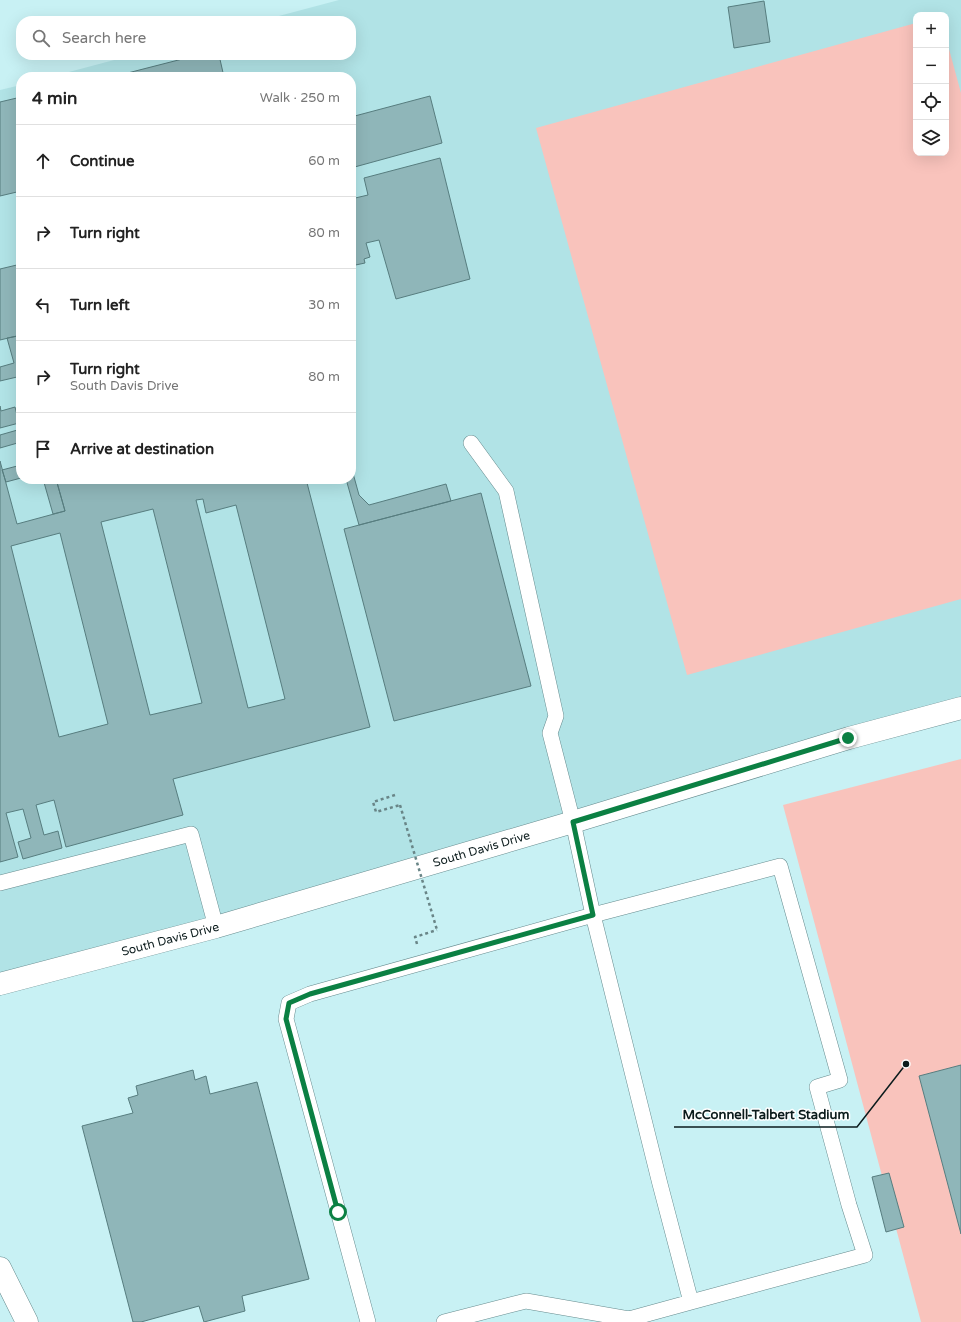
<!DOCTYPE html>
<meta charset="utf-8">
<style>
body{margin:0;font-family:"Varela Round",sans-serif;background:#f2f2f2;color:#222}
.controls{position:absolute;right:12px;top:12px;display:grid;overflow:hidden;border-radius:8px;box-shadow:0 4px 16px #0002}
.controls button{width:36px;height:36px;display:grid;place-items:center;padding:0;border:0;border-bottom:1px solid #e0e0e0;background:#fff;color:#222;font:20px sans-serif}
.stop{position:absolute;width:12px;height:12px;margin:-9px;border:3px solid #0b8043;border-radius:50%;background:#fff}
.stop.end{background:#0b8043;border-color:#fff;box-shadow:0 1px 4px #0008}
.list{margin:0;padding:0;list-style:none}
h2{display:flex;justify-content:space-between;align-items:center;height:52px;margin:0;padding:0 16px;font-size:17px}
h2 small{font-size:13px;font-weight:400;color:#767676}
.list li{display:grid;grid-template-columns:26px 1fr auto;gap:12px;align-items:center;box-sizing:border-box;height:72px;padding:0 16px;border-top:1px solid #e0e0e0}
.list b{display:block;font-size:15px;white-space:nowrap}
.list p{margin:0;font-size:13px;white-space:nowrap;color:#767676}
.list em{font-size:13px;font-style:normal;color:#767676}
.icon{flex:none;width:22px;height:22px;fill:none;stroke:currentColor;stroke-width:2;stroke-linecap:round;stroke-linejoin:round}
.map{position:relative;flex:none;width:961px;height:1322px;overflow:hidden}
.search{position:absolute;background:#fff;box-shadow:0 4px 16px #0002;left:16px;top:16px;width:340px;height:44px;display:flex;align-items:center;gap:10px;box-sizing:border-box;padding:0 14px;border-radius:16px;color:#767676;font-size:15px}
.panel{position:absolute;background:#fff;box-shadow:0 4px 16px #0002;left:16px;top:72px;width:340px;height:412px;border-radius:16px}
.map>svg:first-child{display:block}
.built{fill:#b1e3e6;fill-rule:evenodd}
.green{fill:#f9c3bc}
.building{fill:#8fb6b9;stroke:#577d7f;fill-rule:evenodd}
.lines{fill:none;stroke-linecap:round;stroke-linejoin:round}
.lane-casing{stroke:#668b8e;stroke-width:16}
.secondary-casing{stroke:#668b8e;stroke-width:23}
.path{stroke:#698587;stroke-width:2.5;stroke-dasharray:3 3;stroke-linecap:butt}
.lane{stroke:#fff;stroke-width:15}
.secondary{stroke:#fff;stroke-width:22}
.path-bridge{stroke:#698587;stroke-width:2.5;stroke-dasharray:3 3;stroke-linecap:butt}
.route{stroke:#0b8043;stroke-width:5}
.labels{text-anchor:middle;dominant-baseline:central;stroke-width:3;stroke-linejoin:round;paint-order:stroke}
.street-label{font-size:12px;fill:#0b1b1c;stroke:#fff}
.leader{fill:none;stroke:#0b1b1c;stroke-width:1.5}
.callout-dot{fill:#0b1b1c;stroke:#fff;stroke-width:1.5}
.callout-label{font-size:13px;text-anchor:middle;font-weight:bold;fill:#0b1b1c;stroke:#fff;stroke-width:3;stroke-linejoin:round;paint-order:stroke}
</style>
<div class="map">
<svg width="961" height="1322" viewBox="0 0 961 1322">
<rect width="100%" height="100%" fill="#c8f1f4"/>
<!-- built -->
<path class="built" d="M339,0H961V712L0,984V90L21,85V479H351V77H50L133,55H351V21H260ZM916,15H946V153H916Z"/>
<!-- green -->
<path class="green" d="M916,23V153H946V38L961,93V599L687,675L536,128Z
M961,759V1322H921L783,805Z"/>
<!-- building -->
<path class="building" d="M764,1L770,42L734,48L728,7Z
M198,55H219L224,77H112Z
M430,96L442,143L351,168V117Z
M21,97V191L0,196V102Z
M440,158L470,279L396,299L379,240L366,243L370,257L364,259L365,263L351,266V199L368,195L364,178Z
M21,264V335L0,340V269Z
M18,336L21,348V392L17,377L0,381V367L14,363L7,338Z
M0,406L1,411L15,407L19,423L0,428Z
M21,429V442L0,448V435Z
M0,461L17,524L65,511L56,479H306L370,727L173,779L183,815L66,847L54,800L36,805L44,835L58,831L62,848L23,859L18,842L31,838L23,809L6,813L18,857L0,862ZM203,499L206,513L236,505L285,699L248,708L196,500ZM153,509L202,703L150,715L101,522ZM60,533L108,724L59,737L11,546Z
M21,465V478L6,482L2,470Z
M351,466L359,495L369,505L446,484L451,501L359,525L346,479H351Z
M43,479H56L65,511L53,514Z
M481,493L531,686L394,721L344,529Z
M961,1065V1234L919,1076Z
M193,1070L195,1080L206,1076L210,1094L257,1082L309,1279L242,1296L245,1311L204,1322L199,1306L141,1322H133L82,1126L133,1113L128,1098L138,1095L136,1086Z
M889,1173L904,1227L886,1232L872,1177Z"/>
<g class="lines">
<!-- lane casing -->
<g class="lane-casing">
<path id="lane" d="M0,883L191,834L216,927
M368,1322L286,1019L289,1003L310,994L593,915L780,866L840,1080L817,1087L849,1205L865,1255L691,1302L660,1184L593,915L573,822L550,733L556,716L506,491L471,443
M444,1322L526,1301L629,1319
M630,1322L629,1319L691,1302"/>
</g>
<!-- secondary casing -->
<g class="secondary-casing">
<g id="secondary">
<path id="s1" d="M0,984L216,927L573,822L849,738L961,708"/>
<path d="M0,1268L27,1322"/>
</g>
</g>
<!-- path -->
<path class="path" d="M395,795L373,802L376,812L400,805
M417,944L415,937L437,930"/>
<!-- lane -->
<use href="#lane" class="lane"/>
<!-- secondary -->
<use href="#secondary" class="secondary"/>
<!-- path-bridge -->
<path class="path-bridge" d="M400,805L437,930"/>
</g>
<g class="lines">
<!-- route -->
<path class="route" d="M338,1212L286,1019L289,1003L310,994L593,915L573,822L848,738"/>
</g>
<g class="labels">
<!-- street labels -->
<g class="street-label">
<text stroke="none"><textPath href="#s1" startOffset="500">South Davis Drive</textPath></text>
<text stroke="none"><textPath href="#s1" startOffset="176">South Davis Drive</textPath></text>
</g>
</g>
<!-- callouts -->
<path class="leader" d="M906 1064L857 1127H674"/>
<circle class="callout-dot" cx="906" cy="1064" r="4"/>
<g class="callout-label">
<text x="766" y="1119">McConnell-Talbert Stadium</text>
</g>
</svg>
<div class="controls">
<button>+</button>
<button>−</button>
<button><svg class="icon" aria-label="locate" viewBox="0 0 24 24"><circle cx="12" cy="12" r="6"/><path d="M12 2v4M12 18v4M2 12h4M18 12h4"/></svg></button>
<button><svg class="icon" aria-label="layers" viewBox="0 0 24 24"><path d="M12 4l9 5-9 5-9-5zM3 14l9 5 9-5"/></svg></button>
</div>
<div class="stop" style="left:338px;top:1212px"></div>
<div class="stop end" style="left:848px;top:738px"></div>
<div class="search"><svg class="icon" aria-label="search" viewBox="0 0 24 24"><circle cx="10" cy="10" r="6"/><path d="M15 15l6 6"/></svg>Search here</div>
<section class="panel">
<h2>4 min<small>Walk · 250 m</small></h2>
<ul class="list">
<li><svg class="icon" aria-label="ahead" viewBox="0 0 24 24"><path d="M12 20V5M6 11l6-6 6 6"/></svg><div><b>Continue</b></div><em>60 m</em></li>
<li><svg class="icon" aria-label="right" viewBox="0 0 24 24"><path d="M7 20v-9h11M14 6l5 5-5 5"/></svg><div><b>Turn right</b></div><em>80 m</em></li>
<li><svg class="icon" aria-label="left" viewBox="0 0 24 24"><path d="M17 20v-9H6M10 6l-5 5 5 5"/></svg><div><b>Turn left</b></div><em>30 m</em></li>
<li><svg class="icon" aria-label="right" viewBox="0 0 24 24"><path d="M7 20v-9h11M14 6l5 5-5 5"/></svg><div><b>Turn right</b><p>South Davis Drive</p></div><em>80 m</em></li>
<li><svg class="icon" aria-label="arrive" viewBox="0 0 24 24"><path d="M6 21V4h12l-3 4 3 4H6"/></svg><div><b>Arrive at destination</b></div></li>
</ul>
</section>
</div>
